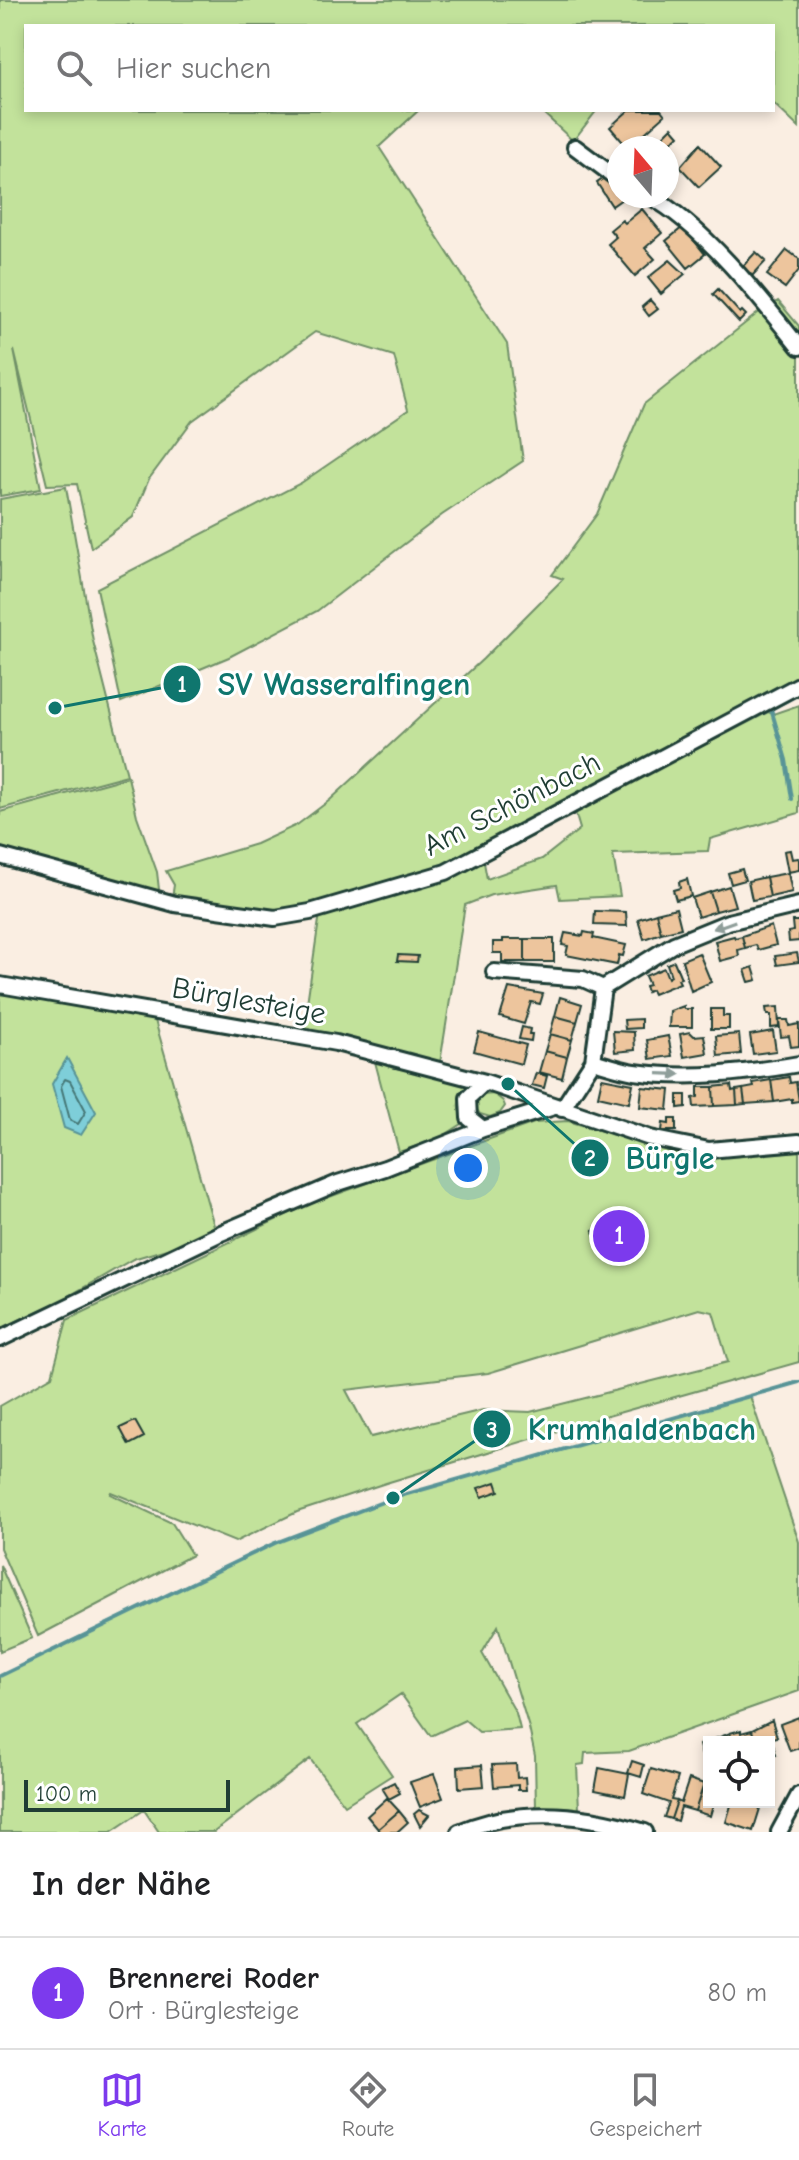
<!DOCTYPE html>
<html lang="de">
<meta charset="utf-8">
<style>
body{margin:0;font-family:"Comic Neue",sans-serif;background:#f2f2f2;color:#202124}
.controls{position:absolute;right:24px;bottom:24px;display:grid;overflow:hidden;border-radius:0px;box-shadow:0 4px 12px #0003}
.controls button{width:72px;height:72px;display:grid;place-items:center;padding:0;border:0;border-bottom:2px solid #e0e0e0;background:#fff;color:#202124;font:40px sans-serif}
.compass{position:absolute;left:607px;top:136px;width:72px;height:72px;border-radius:50%;background:#fff;box-shadow:0 4px 12px #0003;rotate:341deg}
.scale{position:absolute;left:24px;bottom:20px;width:206px;box-sizing:border-box;padding-left:8px;border:4px solid #1f3d34;border-top:0;font-size:22px;line-height:28px;white-space:nowrap;color:#1f3d34;-webkit-text-stroke:6px #fff;paint-order:stroke}
.you{position:absolute;left:468px;top:1168px;width:28px;height:28px;margin:-20px;border:6px solid #fff;border-radius:50%;background:#1a73e8;box-shadow:0 0 0 12px #1a73e833}
.badge{display:grid;place-items:center;width:52px;height:52px;border-radius:50%;background:#7c3aed;color:#fff;font-size:26px;font-weight:700}
.pin{position:absolute;translate:-50% -50%;border:4px solid #fff;box-shadow:0 2px 8px #0006}
.list{margin:0;padding:0;list-style:none}
h2{display:flex;justify-content:space-between;align-items:center;height:104px;margin:0;padding:0 32px;font-size:34px}
h2 small{font-size:26px;font-weight:400;color:#757577}
.list li{display:grid;grid-template-columns:52px 1fr auto;gap:24px;align-items:center;box-sizing:border-box;height:112px;padding:0 32px;border-top:2px solid #e0e0e0}
.list b{display:block;font-size:30px;white-space:nowrap}
.list p{margin:0;font-size:26px;white-space:nowrap;color:#757577}
.list em{font-size:26px;font-style:normal;color:#757577}
.icon{flex:none;width:44px;height:44px;fill:none;stroke:currentColor;stroke-width:2;stroke-linecap:round;stroke-linejoin:round}
.map{position:relative;flex:none;width:799px;height:1832px;overflow:hidden}
.search{position:absolute;background:#fff;box-shadow:0 4px 12px #0003;left:24px;right:24px;top:24px;height:88px;display:flex;align-items:center;gap:20px;box-sizing:border-box;padding:0 28px;border-radius:0px;color:#757577;font-size:30px}
.sheet{height:216px;background:#fff}
nav{display:flex;justify-content:space-around;align-items:center;box-sizing:border-box;height:112px;border-top:2px solid #e0e0e0;background:#fff;font-size:22px;color:#757577}
nav a{display:grid;justify-items:center;gap:4px}
nav .on{color:#7c3aed}
.map>svg:first-child{display:block}
.green{fill:#c2e29b;stroke:#709068;stroke-width:2;fill-rule:evenodd}
.water{fill:#7eced9;stroke:#589497;stroke-width:2}
.lines{fill:none;stroke-linecap:round;stroke-linejoin:round}
.shore{stroke:#457776;stroke-width:2}
.stream{stroke:#589497;stroke-width:4}
.building{fill:#edc59d;stroke:#1f3d34;stroke-width:2}
.street-casing{stroke:#1f3d34;stroke-width:20}
.street{stroke:#fff;stroke-width:14}
.oneway{fill:#8f9e9a}
.labels{text-anchor:middle;dominant-baseline:central;stroke-width:6;stroke-linejoin:round;paint-order:stroke}
.street-label{font-size:30px;fill:#1f3d34;stroke:#fff}
.leader{fill:none;stroke:#0f766e;stroke-width:3}
.callout-dot{fill:#0f766e;stroke:#fff;stroke-width:3}
.mark-label{font-size:24px;text-anchor:middle;font-weight:bold;fill:#fff}
.callout-label{font-size:32px;text-anchor:middle;font-weight:bold;fill:#0f766e;stroke:#fff;stroke-width:6;stroke-linejoin:round;paint-order:stroke}
</style>
<div class="map">
<svg width="799" height="1832" viewBox="0 0 799 1832">
<rect width="100%" height="100%" fill="#faeee2"/>
<filter id="ink" filterUnits="userSpaceOnUse"><feTurbulence type="fractalNoise" baseFrequency=".0125" numOctaves="2"/><feDisplacementMap in="SourceGraphic" scale="16" xChannelSelector="R" yChannelSelector="G"/><feConvolveMatrix kernelMatrix="1 2 1 2 8 2 1 2 1" color-interpolation-filters="sRGB"/></filter>
<g filter="url(#ink)">
<!-- green -->
<path class="green" d="M0,0H799V128L773,103V26H26V110H419L379,147L507,344L523,461L442,515L317,611L229,657L121,702L97,588L301,483L408,410L394,356L315,332L192,421L149,479L133,517L91,548L77,484L47,485L14,350L41,489L0,496Z
M540,110H597L573,141Z
M778,301L799,326V678L454,861L423,874L286,912L247,913L172,898L174,885L166,871L256,844L297,825L330,800L483,659L563,579L552,575L597,514L644,404L758,313Z
M66,487L93,641L127,775L0,809V499Z
M799,705V813L710,839L708,851L613,854L620,896L560,899L557,885L491,895L465,905L440,1063L348,1039L303,1031L320,913L483,857L487,879L542,859L580,829L575,812L768,712L773,714Z
M128,777L137,816L157,872L160,898L0,852V812Z
M0,989L154,1017L215,1229L170,1248L133,1259L62,1300L0,1329Z
M374,1058L387,1066L465,1082L466,1088C457,1100 456,1109 465,1122L440,1138L399,1152Z
M494,1094L503,1101L505,1106L500,1113L490,1117L480,1114L475,1107L476,1100L483,1095Z
M568,1121L619,1136L715,1157L799,1151V1362L597,1419L386,1483L297,1512L235,1542L111,1492L110,1494L172,1523L192,1555L38,1636L0,1548V1406L52,1376L67,1320L307,1205L534,1123ZM699,1309L713,1312L728,1362L530,1412L483,1410L371,1437L346,1390L488,1373Z
M750,1396L799,1542V1691L629,1751L585,1753L584,1764L577,1765L579,1809L536,1808L535,1756L529,1728L498,1626L482,1653L516,1713L520,1729L479,1732L465,1720L431,1736L401,1694L357,1724L392,1775L345,1805L310,1759L214,1832H159L144,1810L111,1832H0V1676L275,1543L393,1498Z
M0,1565L32,1638L0,1651Z"/>
<!-- water -->
<path class="water" d="M67,1058L96,1112L81,1135L64,1128L52,1084Z"/>
<g class="lines">
<!-- shore -->
<path class="shore" d="M65,1079L70,1081L86,1111L78,1124L70,1120L61,1086Z"/>
<!-- stream -->
<path class="stream" d="M708,741L771,709
M792,799L786,760L771,709L799,694
M575,812L597,800
M0,1676L275,1543L393,1498L799,1382"/>
</g>
<!-- building -->
<path class="building" d="M629,110H661L665,115L628,148L610,127Z
M672,127L679,135L669,144L662,137Z
M700,144L721,167L699,187L680,167Z
M607,176L622,199L612,206L597,183Z
M642,209L662,233L645,248L655,259L635,276L608,244L616,237L610,230L622,220L625,223Z
M683,227L705,254L688,268L666,241Z
M787,250L799,259V270L785,288L767,275Z
M756,252L766,261L752,276L742,267Z
M670,260L685,274L661,294L648,278Z
M718,289L740,313L742,311L746,315L739,322L713,294Z
M650,300L658,309L649,316L642,307Z
M790,850L792,859L799,858V870L788,872L784,851Z
M742,869L745,880L731,884L728,873Z
M788,873L792,892L770,897L766,877Z
M766,877L770,897L752,900L748,881Z
M687,879L691,896L676,900L673,890L680,888L679,882Z
M729,886L735,906L716,911L710,892Z
M710,892L716,911L698,917L692,898Z
M676,908L681,928L661,933L656,913Z
M595,911L626,912L627,926L594,925Z
M656,913L661,933L644,939L638,919Z
M792,921H799V941L789,942L788,932L793,931Z
M771,926L776,945L758,950L756,945L745,948L742,936Z
M584,932L594,934L593,938L626,945L623,956L619,955L617,965L566,955L568,946L562,945L565,933L583,936Z
M734,936L735,938L742,936L745,948L738,950L739,956L720,961L715,941Z
M503,939H525V962H502V953H493V942H503Z
M525,939H554V962H525Z
M699,953L711,982L691,991L682,960Z
M797,953L799,962L777,965L775,956Z
M398,955L418,956L417,962L397,961Z
M674,961L681,978L678,979L680,983L653,994L651,990L647,992L645,986L649,985L645,976L664,968L668,978L671,976L667,964Z
M753,967L757,980L749,982L745,970Z
M509,988L543,994L540,1004L531,1002L524,1024L500,1017Z
M560,997L582,1004L577,1022L555,1016Z
M684,1006V1009H692V1027H669L670,1011Z
M778,1007L779,1027L771,1028V1015H767L766,1008Z
M711,1009H723V1016H729V1029H711Z
M555,1016L577,1022L572,1040L550,1034Z
M641,1019V1028L625,1029L624,1020Z
M779,1020H788L789,1026L799,1024V1046L791,1047L789,1036L781,1037Z
M522,1027L530,1029L529,1034H532L531,1041L519,1039Z
M613,1031L634,1032L635,1050L615,1052Z
M773,1031L776,1051L753,1054L750,1035Z
M479,1032L526,1045L521,1064L474,1051Z
M690,1032L694,1036L704,1035L707,1053L684,1057L680,1034Z
M550,1034L572,1040L567,1057L545,1051Z
M739,1034L741,1054L718,1056L716,1036Z
M668,1036L672,1056L650,1059L647,1040Z
M545,1051L567,1057L562,1078L539,1072Z
M536,1073L547,1076L544,1088L532,1085Z
M789,1077L790,1083L796,1082L799,1101L792,1102V1099L774,1102L771,1080Z
M602,1078L633,1084L629,1103L598,1096Z
M771,1080L774,1102L745,1104L743,1089L754,1087L753,1083Z
M731,1085L732,1091L736,1090L737,1105L714,1106L713,1087Z
M642,1087L670,1090L668,1110L640,1107Z
M698,1087H713L714,1106L694,1107L693,1098L698,1097Z
M743,1089L745,1104L737,1105L736,1090Z
M678,1095H686V1107L678,1108Z
M669,1119H676V1131H662L663,1123L669,1124Z
M639,1223L644,1239L614,1248L612,1241L598,1246L593,1231L608,1226L610,1233Z
M135,1421L144,1437L129,1445L120,1428Z
M496,1482L499,1491L482,1497L478,1488Z
M799,1717V1748L790,1751L780,1724Z
M772,1720L777,1737L771,1738L776,1755L769,1757V1742H755L752,1730Z
M741,1730V1733L752,1730L755,1742H733L730,1733Z
M730,1733L733,1742H709V1769L706,1770L699,1745Z
M632,1761L644,1765L641,1777L628,1773Z
M516,1764L517,1778L525,1777L526,1790H518V1785L494,1787L492,1765Z
M482,1765L484,1786L459,1788L458,1767Z
M599,1768L629,1774L625,1796L595,1790Z
M651,1769L678,1777L671,1800L677,1801L671,1819L664,1817L669,1803L643,1794Z
M434,1774L443,1798L420,1807L410,1782Z
M689,1779L704,1784L695,1811L681,1807L677,1821L671,1819L677,1801L681,1803Z
M394,1782L400,1793L389,1799L382,1788Z
M704,1784L709,1785V1802H714L710,1816L695,1811Z
M387,1798L399,1811L378,1829L367,1816Z
M732,1802H762L753,1831L726,1822Z
M419,1810L429,1815L420,1826L414,1814Z
M399,1811L408,1822L397,1832H381L378,1829Z"/>
<g class="lines">
<!-- street casing -->
<g class="street-casing">
<path id="street" d="M575,147L619,180
M649,196C702,224 761,299 799,347
M0,856L175,904L275,918L310,912L446,872L799,685
M494,972L583,979L603,988
M0,985L336,1043L485,1082L650,1138L709,1150L799,1142
M603,988L674,944L728,922L799,905
M593,1061C607,1065 621,1070 635,1072C689,1080 746,1073 799,1064
M562,1109L593,1061L603,988
M483,1129L469,1118L468,1098L485,1082
M0,1339L221,1233L338,1183L385,1168L483,1129L554,1107
M459,1832C519,1806 584,1813 645,1832
M779,1832L799,1795"/>
</g>
<!-- street -->
<use href="#street" class="street"/>
</g>
<!-- one-way arrows -->
<defs><path id="oneway-solid" d="M-6-.8H1V-3.2L6.5 0L1 3.2V.8H-6Z" transform="scale(2)"/></defs>
<g class="oneway">
<use href="#oneway-solid" transform="translate(724 925) rotate(161)"/>
<use href="#oneway-solid" transform="translate(669 1074) rotate(2)"/>
</g>
</g>
<g class="labels">
<!-- street labels -->
<g class="street-label">
<text transform="translate(512 804) rotate(-27)">Am Schönbach</text>
<text transform="translate(249 1001) rotate(10)">Bürglesteige</text>
</g>
</g>
<!-- callouts -->
<path class="leader" d="M55 708L182 684M508 1084L590 1158M393 1498L492 1429"/>
<g class="callout-dot">
<circle cx="55" cy="708" r="8"/>
<circle cx="508" cy="1084" r="8"/>
<circle cx="393" cy="1498" r="8"/>
<circle cx="182" cy="684" r="20"/>
<circle cx="590" cy="1158" r="20"/>
<circle cx="492" cy="1429" r="20"/>
</g>
<g class="mark-label">
<text x="182" y="692">1</text>
<text x="590" y="1166">2</text>
<text x="492" y="1438">3</text>
</g>
<g class="callout-label">
<text x="344" y="695">SV Wasseralfingen</text>
<text x="670" y="1169">Bürgle</text>
<text x="642" y="1440">Krumhaldenbach</text>
</g>
</svg>
<div class="controls">
<button><svg class="icon" aria-label="locate" viewBox="0 0 24 24"><circle cx="12" cy="12" r="6"/><path d="M12 2v4M12 18v4M2 12h4M18 12h4"/></svg></button>
</div>
<svg class="compass" viewBox="-18 -18 36 36"><path d="M0-13l5 13h-10z" fill="#e53935"/><path d="M0 13l5-13h-10z" fill="#757577"/></svg>
<div class="scale">100 m</div>
<div class="you"></div>
<div class="pin badge" style="left:619px;top:1236px">1</div>
<div class="search"><svg class="icon" aria-label="search" viewBox="0 0 24 24"><circle cx="10" cy="10" r="6"/><path d="M15 15l6 6"/></svg>Hier suchen</div>
</div>
<section class="sheet">
<h2>In der Nähe<small></small></h2>
<ul class="list">
<li><span class="badge">1</span><div><b>Brennerei Roder</b><p>Ort · Bürglesteige</p></div><em>80 m</em></li>
</ul>
</section>
<nav>
<a class="on"><svg class="icon" aria-label="map" viewBox="0 0 24 24"><path d="M3 6l6-2 6 2 6-2v14l-6 2-6-2-6 2zM9 4v14M15 6v14"/></svg>Karte</a>
<a><svg class="icon" aria-label="directions" viewBox="0 0 24 24"><path d="M12 3l9 9-9 9-9-9zM9 14v-3h6M13 9l2 2-2 2"/></svg>Route</a>
<a><svg class="icon" aria-label="saved" viewBox="0 0 24 24"><path d="M7 4h10v16l-5-4-5 4z"/></svg>Gespeichert</a>
</nav>
